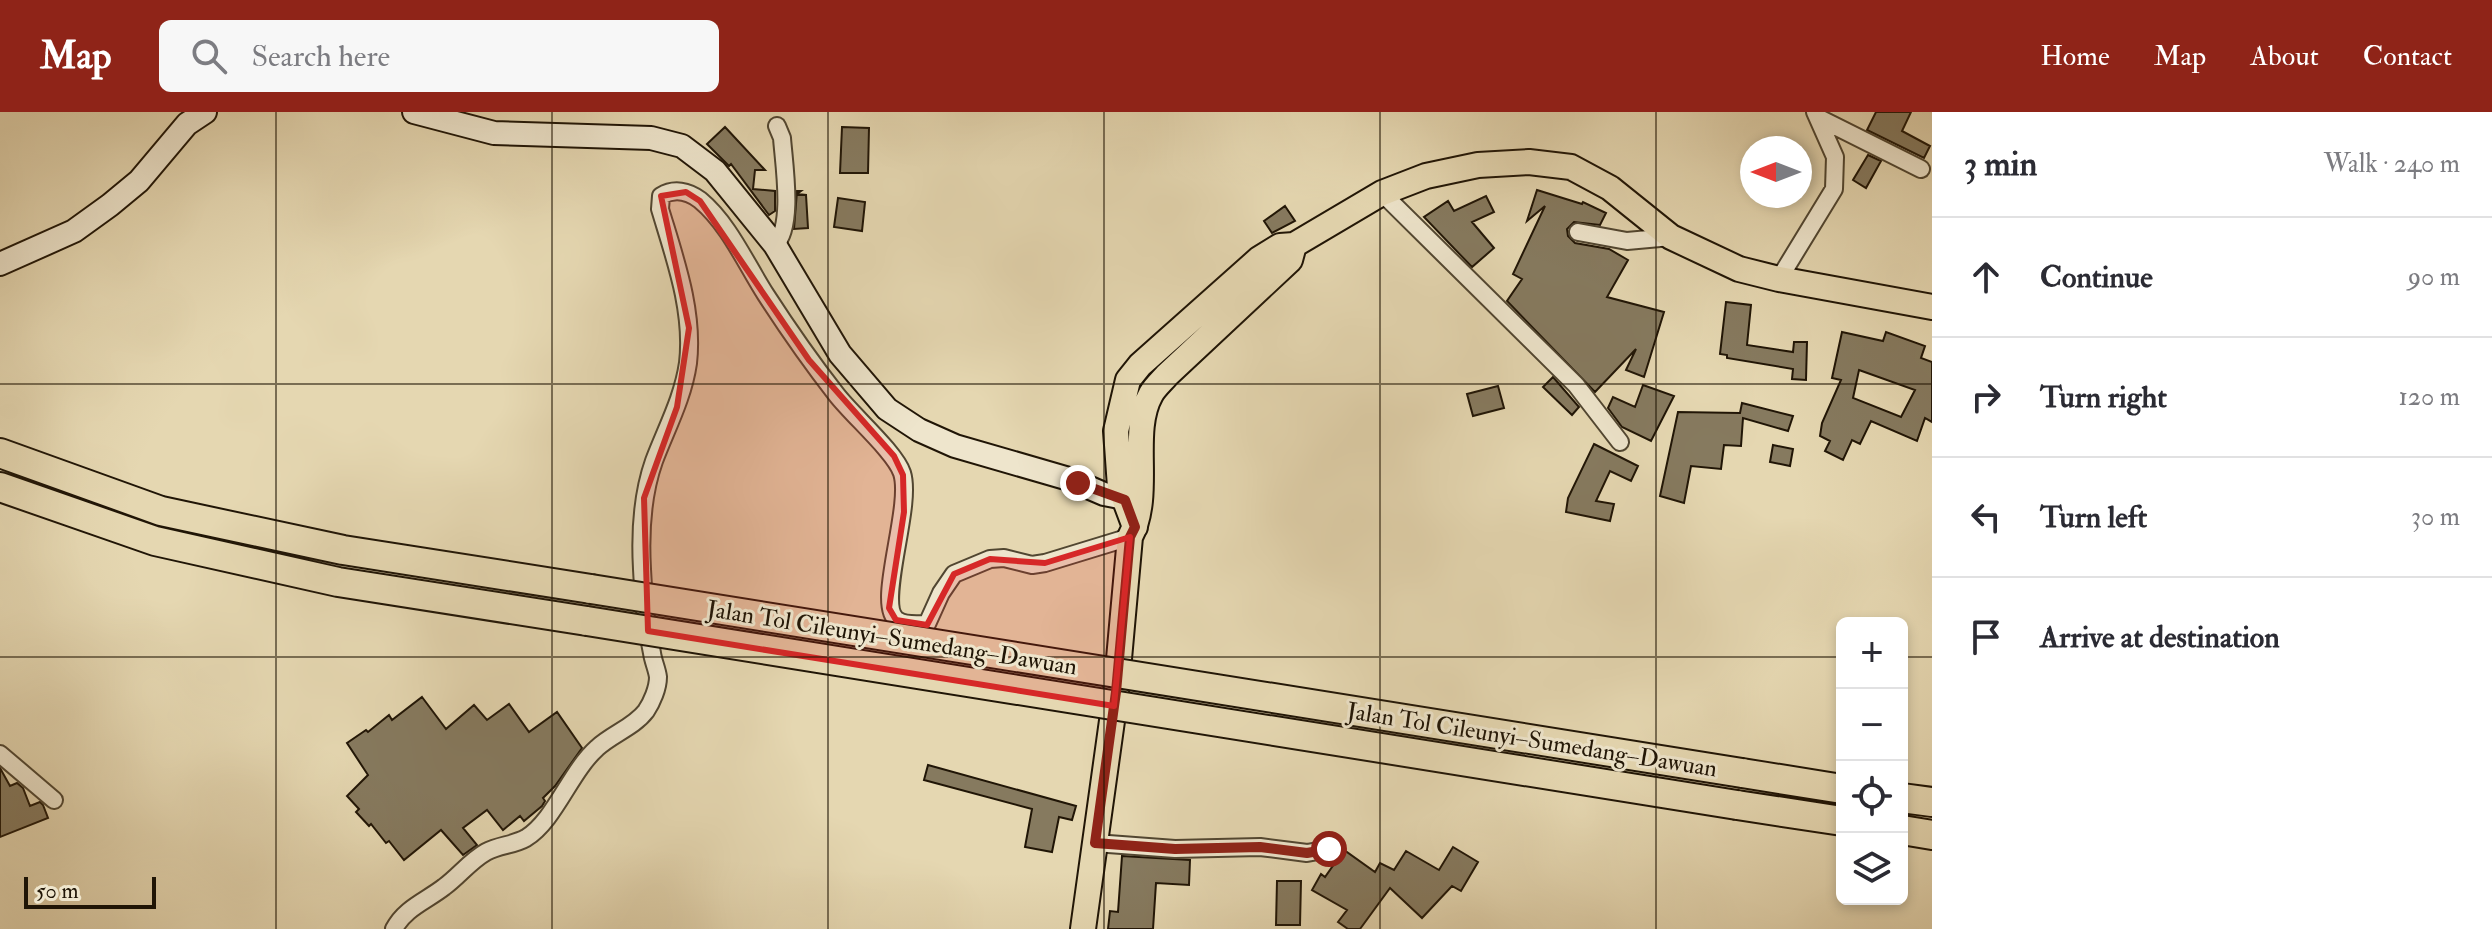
<!DOCTYPE html>
<meta charset="utf-8">
<style>
body{margin:0;font-family:"IM FELL Double Pica",serif;background:#f7f7f7;color:#2b2b33}
.controls{position:absolute;right:24px;bottom:24px;display:grid;overflow:hidden;border-radius:12px;box-shadow:0 4px 12px #0003}
.controls button{width:72px;height:72px;display:grid;place-items:center;padding:0;border:0;border-bottom:2px solid #e1e1e2;background:#fff;color:#2b2b33;font:40px sans-serif}
.compass{position:absolute;left:1740px;top:24px;width:72px;height:72px;border-radius:50%;background:#fff;box-shadow:0 4px 12px #0003;rotate:270deg}
.scale{position:absolute;left:24px;bottom:20px;width:132px;box-sizing:border-box;padding-left:8px;border:4px solid #201506;border-top:0;font-size:22px;line-height:28px;white-space:nowrap;color:#201506;-webkit-text-stroke:6px #eee5cc;paint-order:stroke}
.stop{position:absolute;width:24px;height:24px;margin:-18px;border:6px solid #8f2418;border-radius:50%;background:#fff}
.stop.end{background:#8f2418;border-color:#fff;box-shadow:0 2px 8px #0008}
.list{margin:0;padding:0;list-style:none}
h2{display:flex;justify-content:space-between;align-items:center;height:104px;margin:0;padding:0 32px;font-size:34px}
h2 small{font-size:26px;font-weight:400;color:#7c7c81}
.list li{display:grid;grid-template-columns:52px 1fr auto;gap:24px;align-items:center;box-sizing:border-box;height:120px;padding:0 32px;border-top:2px solid #e1e1e2}
.list b{display:block;font-size:30px;white-space:nowrap}
.list em{font-size:26px;font-style:normal;color:#7c7c81}
.icon{flex:none;width:44px;height:44px;fill:none;stroke:currentColor;stroke-width:2;stroke-linecap:round;stroke-linejoin:round}
.map{position:relative;flex:none;width:1932px;height:817px;overflow:hidden}
header{display:flex;align-items:center;gap:48px;box-sizing:border-box;height:112px;padding:0 40px;background:#8f2418;color:#fff}
header strong{font-size:38px}
nav{display:flex;gap:44px;margin-inline-start:auto;font-size:28px}
.search{width:560px;height:72px;background:#f7f7f7;display:flex;align-items:center;gap:20px;box-sizing:border-box;padding:0 28px;border-radius:12px;color:#7c7c81;font-size:30px}
main{display:flex}
aside{flex:1;background:#fff}
.map>svg:first-child{display:block}
.building{fill:#867a5f;stroke:#201506;stroke-width:2;fill-rule:evenodd}
.lines{fill:none;stroke-linecap:round;stroke-linejoin:round}
.street-casing{stroke:#514631;stroke-width:20}
.secondary-casing{stroke:#201506;stroke-width:26}
.primary-casing{stroke:#201506;stroke-width:28}
.highway-casing{stroke:#201506;stroke-width:32}
.street{stroke:#eee5cc;stroke-width:16}
.secondary{stroke:#eee5cc;stroke-width:22}
.primary{stroke:#e5d7b1;stroke-width:24}
.highway{stroke:#e5d7b1;stroke-width:28}
.highway-bridge-casing{stroke:#201506;stroke-width:32;stroke-linecap:butt}
.highway-bridge{stroke:#e5d7b1;stroke-width:28}
.route{stroke:#8f2418;stroke-width:10}
.marked{fill:#d62828;fill-opacity:0.2;stroke:#d62828;stroke-width:6;stroke-linejoin:round}
.grid{fill:none;stroke:#201506;stroke-width:2;stroke-opacity:0.55}
.labels{text-anchor:middle;dominant-baseline:central;stroke-width:6;stroke-linejoin:round;paint-order:stroke}
.street-label{font-size:24px;fill:#201506;stroke:#eee5cc}
</style>
<header>
<strong>Map</strong>
<div class="search"><svg class="icon" aria-label="search" viewBox="0 0 24 24"><circle cx="10" cy="10" r="6"/><path d="M15 15l6 6"/></svg>Search here</div>
<nav><a>Home</a><a>Map</a><a>About</a><a>Contact</a></nav>
</header>
<main>
<div class="map">
<svg width="1932" height="817" viewBox="0 0 1932 817">
<rect width="100%" height="100%" fill="#e5d7b1"/>
<filter id="stains"><feTurbulence type="fractalNoise" baseFrequency=".0025" numOctaves="4"/><feColorMatrix values="0 0 0 0 .2 0 0 0 0 .09 0 0 0 0 .02 0 0 0 .5 -.17"/></filter>
<radialGradient id="worn" r=".72"><stop offset=".6" stop-color="#630" stop-opacity="0"/><stop offset="1" stop-color="#630" stop-opacity=".3"/></radialGradient>
<!-- building -->
<path class="building" d="M1876,0H1911L1902,19L1930,34L1924,46L1867,18Z
M725,15L765,58H755L753,77L775,79V99L769,103L731,52L729,54L707,32Z
M842,15L869,16L868,61H840Z
M1868,43L1881,49L1866,76L1853,68Z
M1537,78L1582,92L1583,90L1606,101L1600,113L1574,110L1567,117L1568,124L1575,131L1609,137L1628,148L1607,185L1664,200L1644,265L1626,258L1636,237L1595,280L1507,189L1522,167L1513,162L1545,94L1527,109Z
M797,79H801L797,82L806,83L808,116L794,117Z
M1486,84L1494,100L1472,110L1494,136L1472,155L1424,105L1448,89L1454,99Z
M838,86L865,90L862,119L834,115Z
M1285,94L1295,109L1272,121L1264,109Z
M1726,190L1751,193L1747,233L1793,240L1794,230H1807L1806,268L1792,267L1793,257L1727,246V243L1720,242Z
M1842,220L1883,229L1886,220L1925,234L1921,246L1932,250V310L1925,306L1917,329L1871,309L1860,332L1852,328L1843,348L1825,339L1830,329L1820,324L1822,311L1841,268L1832,266ZM1859,258L1915,278L1901,305L1853,286Z
M1553,265L1579,295L1572,303L1543,275Z
M1643,273L1674,284L1651,329L1622,315L1608,296L1613,285L1635,295Z
M1498,274L1504,296L1473,304L1467,282Z
M1742,291L1793,304L1788,319L1743,306L1741,334L1724,333L1721,357L1691,354L1684,391L1660,384L1678,300L1740,301Z
M1594,332L1638,354L1631,369L1610,359L1596,389L1614,392L1610,409L1566,400L1568,386Z
M1773,333L1793,337L1790,354L1770,350Z
M422,585L446,617L474,593L487,608L509,592L529,620L557,600L582,636L555,674L543,686L545,689L542,694L524,709L520,704L503,718L487,698L463,716L477,733L463,743L441,718L404,748L389,729L386,731L371,712L369,714L356,700L359,697L347,684L368,663L347,631L366,618L368,620L389,603L392,608Z
M928,653L1076,694L1072,708L1059,705L1052,740L1025,735L1032,697L924,668Z
M0,656L10,674L17,671L23,676L30,694L40,690L43,693L48,706L0,725Z
M1453,735L1478,750L1461,779L1452,774L1422,806L1390,776L1360,817H1348L1338,810L1347,798L1312,778L1321,762L1325,765L1344,738L1375,760L1380,751L1394,758L1406,739L1439,758Z
M1122,744L1190,748L1189,773L1156,771L1153,817H1108L1110,799L1118,800Z
M1277,769H1301L1300,813H1276Z"/>
<g class="lines">
<!-- street casing -->
<g class="street-casing">
<path id="street" d="M1819,6L1921,57
M1382,81L1576,273L1620,330
M1578,120L1627,129L1671,125
M775,133C794,114 784,53 782,26L777,14
M1779,167L1834,77L1835,45L1815,0
M0,642L54,688
M1095,731L1175,737L1260,735L1307,741L1329,737
M394,817C405,796 426,789 444,775C459,764 470,749 486,740C499,733 514,733 526,726C555,708 570,660 597,636C612,622 634,615 646,599C652,590 658,576 658,565C657,557 653,549 652,541C646,514 643,485 642,457C640,421 642,383 654,349C666,317 683,286 688,251C694,199 675,147 660,97L661,84C674,76 688,79 700,88C729,112 746,152 766,183C788,217 811,250 836,282C852,303 895,340 902,361C913,395 875,493 897,508C905,514 918,512 927,512L941,481L954,462L990,447L1004,446L1032,453L1045,451L1130,425"/>
</g>
<!-- secondary casing -->
<g class="secondary-casing">
<path id="secondary" d="M414,0L494,21L651,26L682,34L715,59L775,133L840,242L887,297L919,318L955,334L1069,367L1104,382L1140,389
M0,152L74,119L110,93L139,69L187,12L205,0"/>
</g>
<!-- primary casing -->
<g class="primary-casing">
<path id="primary" d="M1135,415L1120,375L1116,319L1128,268L1140,253L1259,147L1280,134L1294,133L1382,81L1426,64L1478,53L1529,50L1571,55L1610,76L1671,125L1739,157L1779,167L1932,195
M1083,817L1116,580L1130,425C1153,381 1129,321 1151,282C1155,275 1162,269 1167,263L1290,148L1294,133"/>
</g>
<!-- highway casing -->
<g class="highway-casing">
<path id="highway" d="M0,341L161,399L343,438L591,477
M0,375L155,429L338,470L587,509
M1742,661L1842,677
M1902,686L1932,690
M1737,693L1842,709
M1902,718L1932,723"/>
</g>
<!-- street -->
<use href="#street" class="street"/>
<!-- secondary -->
<use href="#secondary" class="secondary"/>
<!-- primary -->
<use href="#primary" class="primary"/>
<!-- highway -->
<use href="#highway" class="highway"/>
<!-- highway-bridge casing -->
<g class="highway-bridge-casing">
<path id="highway-bridge" d="M591,477L1742,661
M587,509L1737,693"/>
</g>
<!-- highway-bridge -->
<use href="#highway-bridge" class="highway-bridge"/>
</g>
<g class="lines">
<!-- route -->
<path class="route" d="M1078,371L1125,388L1135,415L1130,425L1116,580L1095,731L1175,737L1260,735L1307,741L1329,737"/>
</g>
<!-- marked area -->
<path class="marked" d="M686,80L700,89L809,248L894,344L903,363L904,400L889,496L896,508L927,513L954,462L990,447L1045,451L1130,425L1114,594L648,519L644,386L677,295L689,216L661,84Z"/>
<!-- grid -->
<path class="grid" d="M276,0V817M552,0V817M828,0V817M1104,0V817M1380,0V817M1656,0V817M0,272H1932M0,545H1842M1902,545H1932"/>
<g class="labels">
<!-- street labels -->
<g class="street-label">
<text transform="translate(892 526) rotate(9)">Jalan Tol Cileunyi–Sumedang–Dawuan</text>
<text transform="translate(1532 628) rotate(9)">Jalan Tol Cileunyi–Sumedang–Dawuan</text>
</g>
</g>
<rect width="100%" height="100%" filter="url(#stains)"/>
<rect width="100%" height="100%" fill="url(#worn)"/>
</svg>
<div class="controls">
<button>+</button>
<button>−</button>
<button><svg class="icon" aria-label="locate" viewBox="0 0 24 24"><circle cx="12" cy="12" r="6"/><path d="M12 2v4M12 18v4M2 12h4M18 12h4"/></svg></button>
<button><svg class="icon" aria-label="layers" viewBox="0 0 24 24"><path d="M12 4l9 5-9 5-9-5zM3 14l9 5 9-5"/></svg></button>
</div>
<svg class="compass" viewBox="-18 -18 36 36"><path d="M0-13l5 13h-10z" fill="#e53935"/><path d="M0 13l5-13h-10z" fill="#7c7c81"/></svg>
<div class="scale">50 m</div>
<div class="stop" style="left:1329px;top:737px"></div>
<div class="stop end" style="left:1078px;top:371px"></div>
</div>
<aside>
<h2>3 min<small>Walk · 240 m</small></h2>
<ul class="list">
<li><svg class="icon" aria-label="ahead" viewBox="0 0 24 24"><path d="M12 20V5M6 11l6-6 6 6"/></svg><div><b>Continue</b></div><em>90 m</em></li>
<li><svg class="icon" aria-label="right" viewBox="0 0 24 24"><path d="M7 20v-9h11M14 6l5 5-5 5"/></svg><div><b>Turn right</b></div><em>120 m</em></li>
<li><svg class="icon" aria-label="left" viewBox="0 0 24 24"><path d="M17 20v-9H6M10 6l-5 5 5 5"/></svg><div><b>Turn left</b></div><em>30 m</em></li>
<li><svg class="icon" aria-label="arrive" viewBox="0 0 24 24"><path d="M6 21V4h12l-3 4 3 4H6"/></svg><div><b>Arrive at destination</b></div></li>
</ul>
</aside>
</main>
